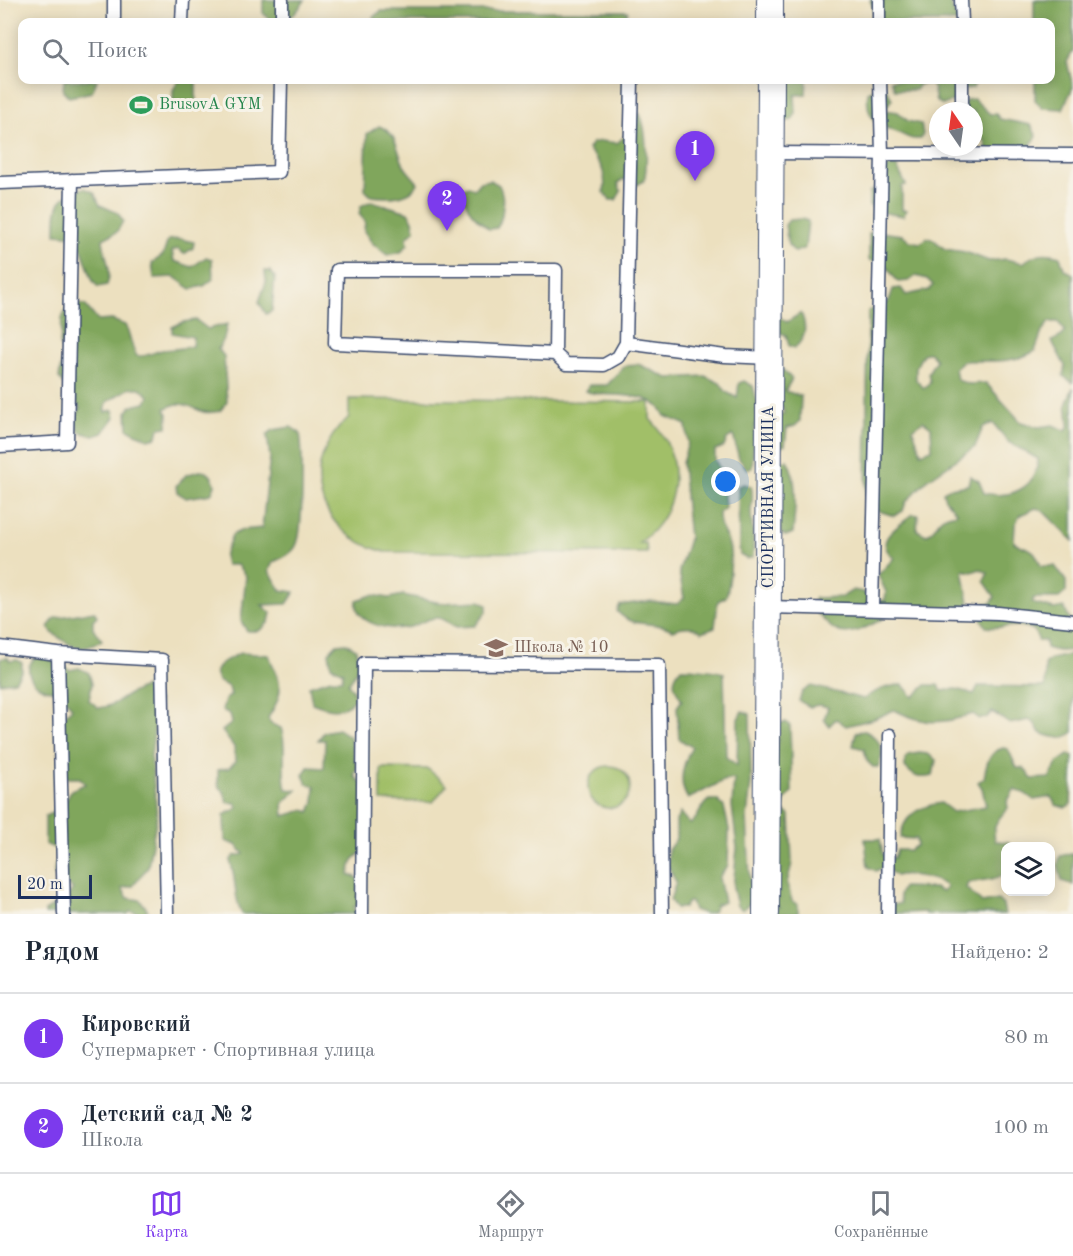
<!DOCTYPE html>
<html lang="ru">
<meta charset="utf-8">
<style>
body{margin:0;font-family:"Old Standard TT",serif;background:#f6f6f7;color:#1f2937}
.controls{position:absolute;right:18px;bottom:18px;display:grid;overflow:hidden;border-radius:12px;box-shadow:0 3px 15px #0003}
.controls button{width:54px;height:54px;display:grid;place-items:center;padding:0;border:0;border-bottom:2px solid #e0e1e3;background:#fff;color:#1f2937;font:30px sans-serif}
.compass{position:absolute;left:929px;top:102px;width:54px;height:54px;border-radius:50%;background:#fff;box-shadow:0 3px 15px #0003;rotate:347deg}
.scale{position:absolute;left:18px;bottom:15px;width:74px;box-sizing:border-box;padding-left:6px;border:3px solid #1b2f5e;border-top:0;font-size:16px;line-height:21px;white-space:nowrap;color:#1b2f5e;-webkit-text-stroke:4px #f7f3e8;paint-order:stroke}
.you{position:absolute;left:726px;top:482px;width:21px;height:21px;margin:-15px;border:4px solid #fff;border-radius:50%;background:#1a73e8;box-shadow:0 0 0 9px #1a73e833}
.badge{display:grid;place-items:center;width:39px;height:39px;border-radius:50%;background:#7c3aed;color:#fff;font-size:20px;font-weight:700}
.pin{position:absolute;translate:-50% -50px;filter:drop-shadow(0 2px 3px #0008)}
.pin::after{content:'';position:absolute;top:32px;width:21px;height:18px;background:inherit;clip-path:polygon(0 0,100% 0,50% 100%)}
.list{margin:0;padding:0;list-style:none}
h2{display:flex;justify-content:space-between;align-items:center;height:78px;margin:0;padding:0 24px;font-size:26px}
h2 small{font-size:20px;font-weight:400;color:#747a83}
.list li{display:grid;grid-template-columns:39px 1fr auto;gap:18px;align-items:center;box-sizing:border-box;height:90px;padding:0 24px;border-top:2px solid #e0e1e3}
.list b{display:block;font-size:22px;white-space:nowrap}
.list p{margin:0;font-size:20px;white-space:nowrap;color:#747a83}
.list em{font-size:20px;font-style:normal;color:#747a83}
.icon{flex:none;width:33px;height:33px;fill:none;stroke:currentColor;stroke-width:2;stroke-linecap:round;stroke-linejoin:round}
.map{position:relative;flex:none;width:1073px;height:914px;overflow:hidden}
.search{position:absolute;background:#fff;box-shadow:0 3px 15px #0003;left:18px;right:18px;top:18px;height:66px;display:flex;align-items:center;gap:15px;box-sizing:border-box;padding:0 21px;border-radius:12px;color:#747a83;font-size:22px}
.sheet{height:258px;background:#fff}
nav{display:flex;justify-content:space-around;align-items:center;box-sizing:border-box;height:84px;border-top:2px solid #e0e1e3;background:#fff;font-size:16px;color:#747a83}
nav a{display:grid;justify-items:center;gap:3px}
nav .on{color:#7c3aed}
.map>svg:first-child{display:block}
.green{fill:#a1bf67;stroke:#5e7762;stroke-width:1.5}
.forest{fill:#80a65c;stroke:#4e6a5d;stroke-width:1.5;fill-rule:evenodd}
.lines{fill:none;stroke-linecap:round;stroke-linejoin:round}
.service-casing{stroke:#3a4a6d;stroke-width:15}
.minor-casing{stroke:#3a4a6d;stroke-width:28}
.service{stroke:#fff;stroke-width:12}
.minor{stroke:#fff;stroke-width:26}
.labels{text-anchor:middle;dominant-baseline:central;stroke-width:6;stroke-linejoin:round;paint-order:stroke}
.leisure-label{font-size:16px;fill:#27864d;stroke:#f7f3e8;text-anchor:start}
.street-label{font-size:16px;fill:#1b2f5e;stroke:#f7f3e8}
.education-label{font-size:16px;fill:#785e54;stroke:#f7f3e8;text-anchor:start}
</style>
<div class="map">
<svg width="1073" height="914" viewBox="0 0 1073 914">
<rect width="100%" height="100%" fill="#f7f3e8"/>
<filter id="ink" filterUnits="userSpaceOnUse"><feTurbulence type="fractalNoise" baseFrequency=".0167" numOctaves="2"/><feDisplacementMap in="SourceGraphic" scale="12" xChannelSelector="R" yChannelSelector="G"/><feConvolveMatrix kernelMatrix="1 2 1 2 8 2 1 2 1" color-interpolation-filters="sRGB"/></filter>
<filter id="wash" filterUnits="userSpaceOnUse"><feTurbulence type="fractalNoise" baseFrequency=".008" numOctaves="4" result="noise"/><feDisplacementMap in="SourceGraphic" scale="24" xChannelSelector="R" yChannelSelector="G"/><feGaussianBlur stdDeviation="1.35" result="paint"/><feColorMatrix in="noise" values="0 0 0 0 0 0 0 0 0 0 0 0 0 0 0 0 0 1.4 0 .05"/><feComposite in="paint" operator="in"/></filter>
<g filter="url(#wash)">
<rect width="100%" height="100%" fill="#ece0bf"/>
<!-- green -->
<path class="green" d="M349,399L650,402V419C686,455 681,514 639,543H646L647,553L385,552C316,534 296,465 349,417Z
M588 787a21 21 0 1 1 42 0a21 21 0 1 1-42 0Z
M381,768L428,769L447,785L433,802L381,801Z"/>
<!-- forest -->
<path class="forest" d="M263,0H305C296,14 289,22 272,22L263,13Z
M870,0H949L958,22H879Z
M1034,0H1073V51L1067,62L1073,87L1063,109L1042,108L1035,100V80H1050V22H1034Z
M381,11H628L625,22H374L373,17Z
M64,80H97L92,92L69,97L63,91Z
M179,80H196V102H173V90Z
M775,80H807L806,94L795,95L796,113L792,120L781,122Z
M891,80H975L976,82L973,88L962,89L956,100L943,105L936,101L933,87L929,83L918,85L916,90H895Z
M880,86L887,90L892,99L884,110L898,112L908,121L921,124L923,134L921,139C908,140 905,135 894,131C874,124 865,115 868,92Z
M974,99L990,114H996L1000,119L1031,125L1037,137L1026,150L988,154L985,141L974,130V111H962L966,100Z
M631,113L640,114C647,129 648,165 644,181L637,185L623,179L618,184L621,191L616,200H610L604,192C607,173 601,163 588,149L592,143L601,141L617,143L625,136Z
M379,126C397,133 396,147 403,163C405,170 413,176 418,183C411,199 385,198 371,196L365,190L367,134Z
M889,166L897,167L906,185L902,186V210H907L903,216L880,212L869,205V192L875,189L877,182L874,176Z
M490,180L499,185C505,197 504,217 497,228L489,229C474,217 465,209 462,189L468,186L474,189L480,182Z
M84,188L94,192L100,205L118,213L123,221L117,232L103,239C104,256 113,269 107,285L98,287L93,281L77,236L56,234C56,206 55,197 84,188Z
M371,201L408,212L413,220L415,230L407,237L408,244L401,252L387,255L372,243L364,231L365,221L359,214L361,206Z
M802,219L808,221L805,248L795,252L788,245L785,225L789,220Z
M880,232L903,235L910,241L920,243L927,238L933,239L945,249L965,252L989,261L1006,259L1023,263C1035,253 1045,251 1060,256L1064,269L1073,274V383L1063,376L1065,366L1052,341L1062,336L1065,331L1058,322H1049L1042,332L1035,351C1011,365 989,360 963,361L955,368L957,380L969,384L986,383L1021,422L1038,427L1053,425L1066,431L1069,424L1066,405L1073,387V541L1042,510L1036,508L1020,515L1015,525L1014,542C1031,553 1032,543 1041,566H1055L1066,581V592L1059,598H1034L1032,603L1054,609L1064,607L1073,628V649C1064,653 1055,651 1046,648L1045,641H1039L1034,630C1018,621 1004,630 986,627L978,613L985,603H991L995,597L984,581L988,573L980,569L972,572L963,570L969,603L956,612L917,611L908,604C890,612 855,642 835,630C828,626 817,613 811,607L815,598L842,597L853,590L863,592L872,601L885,600L886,592L878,575L894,558C871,539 899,527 913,514L918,515L917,530L926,535C942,527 931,517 957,513L945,499L943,492L950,488L968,485L970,476L979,481L984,493C1010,499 1036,489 1038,459L1008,442L993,423L983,427L975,447L927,480L906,502L903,511L894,516L879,511L866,502L868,311L889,301L893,289L901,288L906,295L929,290L933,285L927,279L916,276L909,281L898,282L885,265L869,260V233ZM930,352L936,360L928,373L930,382L924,388L916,380V367L923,354ZM923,421L931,427L932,449L921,453L913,429Z
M180,239L194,242L193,248L184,254L178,249L172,251L174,261L192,267L206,257L212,259L213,279L204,286L191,289L174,277L154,278L152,263L163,255L168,240Z
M265,271H270L275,277L272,311L266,314L259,302L266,282Z
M75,304L85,305L98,321L112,320L125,325C131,335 130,345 137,356C148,357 152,352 162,350C172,349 182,349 192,346L193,337L172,333V327L183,322L196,320L208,329L227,324L224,339L218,349L224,356L227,402L220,411C214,412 206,414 201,411C186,405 180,400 165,409L168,414L167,427L159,428L157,437L148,439L128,429L127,412L131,406L146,403L149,396L140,388H130L107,402L105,412L113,410L115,417L103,433L94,436L79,432L75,419L80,408L59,378L63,352L60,345L62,318L67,309Z
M801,313C807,327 806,337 795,348L789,346L786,335L780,333L778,316L787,322Z
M638,364L668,378L705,376L720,383L726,392L737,398L739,383L744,381L753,386L757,402L752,468L747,469L739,459L733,435L727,439L724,447L715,450V460L728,485L724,495L725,508L719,513C719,532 725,530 729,545C732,557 730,585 726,597L718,601L715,627L702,632C693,625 684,625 673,630C654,619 633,630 617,611L620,605L649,601L677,604L684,598L679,571L689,539L682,463L688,443L686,425L665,416C652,387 609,400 585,391L589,385H607L625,366Z
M780,367L792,379L785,391L801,396L800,421L795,426L787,428L785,445L776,448L774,420L784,413L782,407L777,404Z
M291,427L300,433C303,452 304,530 296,546C292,554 282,558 273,562L269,571L281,590L295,592L287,604L262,605L271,613L269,622L259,631H247L241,621L246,576L237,565H226L224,556L232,535L242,530L262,528L270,457L267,435L273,430Z
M787,460C799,480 795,511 793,533L786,536L781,533C777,510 781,486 776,462Z
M199,471C210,471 212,476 215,485L211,494L186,498L177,492L176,486L186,475Z
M744,484L751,486C754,495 752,501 751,510C751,526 755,541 753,557L747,559L740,555L739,546L738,486Z
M372,595L389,598L403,595L441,603L480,601L487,605V611L475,626C469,626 462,627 457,627C449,625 445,617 436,618C427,618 418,625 410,627C391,632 353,624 357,600Z
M94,611L97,616L93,620V628L102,640C87,650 77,651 63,640C57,636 51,634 48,627L55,618Z
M346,643L356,649C360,664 358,671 348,684L353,690L355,699C341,713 330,710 312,703L309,686L331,679H342L343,672L331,666L329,652L337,644Z
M240,653L269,655C280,686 287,688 268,718L271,724L281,728C288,747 281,770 286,789L297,790L283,803L284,816L304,810L310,812L314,802L315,786L307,784L303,775L308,767L324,768L325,740H318L324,732L338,729L350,737L357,768L354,776L363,784L370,844L353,860L349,874L358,878L363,902L354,907L356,914H242C233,897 237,880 230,861L234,856L244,854L236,845L225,841L224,815L238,808L236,803L227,802L224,792L218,785V770L229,768L235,762L234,747L222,731L232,723L230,714L222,710L225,700L231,695L229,687L218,681L215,672L221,663Z
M1073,654V732C1062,742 1053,737 1040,733L1035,724L1029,720C1000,726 1015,725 992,712L986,718L980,719L973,714C940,725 925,725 894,710L874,719L846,726L836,719L829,726L824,719L828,707L818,705L810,707L799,701L802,692L811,686L864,699C873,691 892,684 903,685L913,697L926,685H938L942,691L956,689L974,694L978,686L1045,687V663L1051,659Z
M42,655C51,663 60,661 69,670L79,668L89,673L92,684L89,700L99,708C121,705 123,693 146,687L158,701L151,756L157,815L148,867L133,886L122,888L128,898L140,900L148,910L142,914L130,911L128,914H45V911L66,898L73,889L54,874L55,864L63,856L57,849L45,844V816L62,809L71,790L85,784L80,778H68L61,774L60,720L72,708L59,689C35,696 14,664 42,655Z
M7,657L10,661L17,660L22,663V670L15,681L0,683V659Z
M681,668C691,668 715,670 724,673L726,757L737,765L738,719L742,711L750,714L751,783L747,817L751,902L743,910L737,906L733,888L737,848L732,806L734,779L725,780L688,799C677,782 683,763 692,747L679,739L677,707L682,700C674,688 670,680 681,668Z
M786,722L790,726L792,792L784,802L783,811L790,815L792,863L787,883L792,901L798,905V914H768L779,907L766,902L779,723Z
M865,731C881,739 886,750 878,767H873L867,761L864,749L853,746L856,732Z
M1003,748L1008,749L1017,768H1024L1032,779L1049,778L1058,762L1068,755L1073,756L1071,804L1065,808L1056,805L1051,797L1034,800L1024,793L1014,790L1007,802L1008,808C998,819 992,825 995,841L1009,842L1011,846H1006L1005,874L997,878L968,883L966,888L982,903L998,900L1003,905L1005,914H926L925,912L881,914L884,907L901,903L899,895L903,887L935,888L942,892L947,887C940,879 906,872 896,876L884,867L876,871L868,867L865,839H880L883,855L894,858L897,850H910L917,845L916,839L900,838C903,816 919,806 941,803L953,812L986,806L982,788L978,782L984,778C986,766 988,752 1003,748Z
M919,753L928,754L936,760L933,776C919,779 915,778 905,767V759L909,755Z
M709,800H717L724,807L729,829L728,865L719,878L724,902L716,905L713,912L705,914L694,910L691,902H688L684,908H676L670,900L676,882L668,866V850L676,839V821L680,813L690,824C700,818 699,806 709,800Z
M1068,854H1073V885L1062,881L1058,865L1060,856Z"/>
</g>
<g filter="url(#ink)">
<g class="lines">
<!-- service casing -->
<g class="service-casing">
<path id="service" d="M114,0V22
M879,0V22
M961,0L962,22
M182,22L183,0
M282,22V0
M632,80L626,343L725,356L770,358
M962,80V111
M771,153L1073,155
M0,183L279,172L281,80
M555,354L335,343L337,270H556L555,354L566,364L604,365L618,357L626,343
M0,446L67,442L72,180
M768,607L998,613L1073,621
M872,609L882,154L880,80
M0,647L58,654L64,914
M58,654L162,660L167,914
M362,914L364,663L659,665L662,914
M888,914L890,735"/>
</g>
<!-- minor casing -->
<g class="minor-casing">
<path id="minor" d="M770,0V22
M766,914L771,80"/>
</g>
<!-- service -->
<use href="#service" class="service"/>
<!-- minor -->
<use href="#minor" class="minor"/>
</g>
</g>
<!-- icons -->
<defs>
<g id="stadium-bare" transform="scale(1.8)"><path d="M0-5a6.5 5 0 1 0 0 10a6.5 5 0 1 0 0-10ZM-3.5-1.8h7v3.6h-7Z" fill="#2e9e5b" stroke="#f7f3e8" stroke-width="2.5" paint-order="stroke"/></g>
<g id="school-bare" transform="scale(1.8)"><path d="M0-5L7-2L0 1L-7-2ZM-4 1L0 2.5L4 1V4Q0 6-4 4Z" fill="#8d6e63" stroke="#f7f3e8" stroke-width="2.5" paint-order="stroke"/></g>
</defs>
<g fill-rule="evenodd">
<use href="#stadium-bare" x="141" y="105"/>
<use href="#school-bare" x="496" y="648"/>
</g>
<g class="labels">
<!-- leisure labels -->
<g class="leisure-label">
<text x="159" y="105">BrusovA GYM</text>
</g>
<!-- street labels -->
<g class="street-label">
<text transform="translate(769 497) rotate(-90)">СПОРТИВНАЯ УЛИЦА</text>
</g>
<!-- education labels -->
<g class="education-label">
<text x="514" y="648">Школа № 10</text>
</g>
</g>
</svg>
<div class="controls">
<button><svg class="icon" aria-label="layers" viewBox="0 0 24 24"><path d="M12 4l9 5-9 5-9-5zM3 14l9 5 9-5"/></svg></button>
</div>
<svg class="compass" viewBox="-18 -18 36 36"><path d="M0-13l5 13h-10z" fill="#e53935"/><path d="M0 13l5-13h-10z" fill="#747a83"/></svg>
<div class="scale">20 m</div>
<div class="you"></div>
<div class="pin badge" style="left:695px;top:181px">1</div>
<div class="pin badge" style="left:447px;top:231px">2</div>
<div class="search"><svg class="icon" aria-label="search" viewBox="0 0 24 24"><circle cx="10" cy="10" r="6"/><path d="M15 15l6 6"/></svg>Поиск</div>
</div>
<section class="sheet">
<h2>Рядом<small>Найдено: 2</small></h2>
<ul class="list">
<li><span class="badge">1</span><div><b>Кировский</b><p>Супермаркет · Спортивная улица</p></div><em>80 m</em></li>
<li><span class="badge">2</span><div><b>Детский сад № 2</b><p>Школа</p></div><em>100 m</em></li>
</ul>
</section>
<nav>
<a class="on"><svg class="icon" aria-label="map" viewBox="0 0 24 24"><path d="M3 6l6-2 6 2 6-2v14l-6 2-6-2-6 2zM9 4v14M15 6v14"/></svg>Карта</a>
<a><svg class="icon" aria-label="directions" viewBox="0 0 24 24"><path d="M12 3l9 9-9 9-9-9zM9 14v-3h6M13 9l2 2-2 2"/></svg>Маршрут</a>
<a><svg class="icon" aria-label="saved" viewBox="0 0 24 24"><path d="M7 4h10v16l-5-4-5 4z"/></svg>Сохранённые</a>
</nav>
